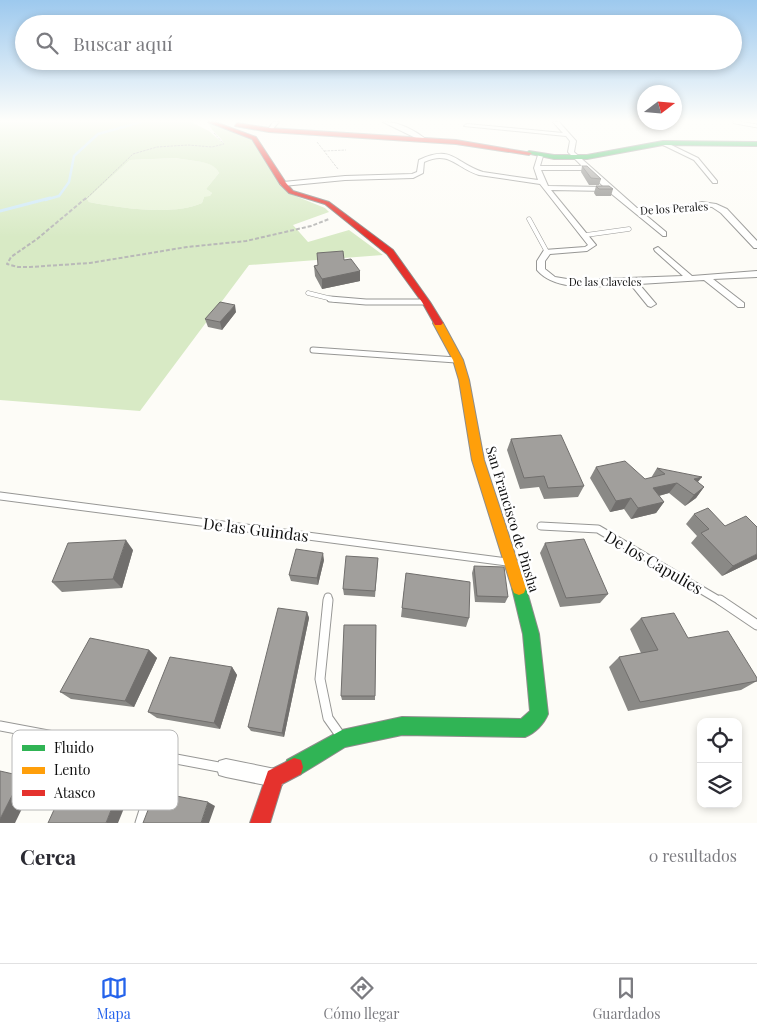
<!DOCTYPE html>
<html lang="es">
<meta charset="utf-8">
<style>
body{margin:0;font-family:"Playfair Display",serif;background:#f7f7f7;color:#2b2b33}
.controls{position:absolute;right:15px;bottom:15px;display:grid;overflow:hidden;border-radius:10px;box-shadow:0 2px 8px #0003}
.controls button{width:45px;height:45px;display:grid;place-items:center;padding:0;border:0;border-bottom:1px solid #e1e1e2;background:#fff;color:#2b2b33;font:25px sans-serif}
.compass{position:absolute;left:637px;top:85px;width:45px;height:45px;border-radius:50%;background:#fff;box-shadow:0 2px 8px #0003;rotate:74deg}
.list{margin:0;padding:0;list-style:none}
h2{display:flex;justify-content:space-between;align-items:center;height:65px;margin:0;padding:0 20px;font-size:21px}
h2 small{font-size:16px;font-weight:400;color:#7c7c81}
.icon{flex:none;width:28px;height:28px;fill:none;stroke:currentColor;stroke-width:2;stroke-linecap:round;stroke-linejoin:round}
.map{position:relative;flex:none;width:757px;height:823px;overflow:hidden}
.search{position:absolute;background:#fff;box-shadow:0 2px 8px #0003;left:15px;right:15px;top:15px;height:55px;display:flex;align-items:center;gap:12px;box-sizing:border-box;padding:0 18px;border-radius:28px;color:#7c7c81;font-size:19px}
.sheet{height:140px;background:#fff}
nav{display:flex;justify-content:space-around;align-items:center;box-sizing:border-box;height:70px;border-top:1px solid #e1e1e2;background:#fff;font-size:14px;color:#7c7c81}
nav a{display:grid;justify-items:center;gap:2px}
nav .on{color:#2563eb}
.map>svg:first-child{display:block}
.green{fill:#e7f3d7}
.forest{fill:#d8eac5;fill-rule:evenodd}
.lines{fill:none;stroke-linecap:round;stroke-linejoin:round}
.stream-far1{stroke:#cde8f7;stroke-width:2.5}
.stream{stroke:#cde8f7;stroke-width:3}
.lane-far4-casing{stroke:#979795;stroke-width:4.5}
.lane-far3-casing{stroke:#979795;stroke-width:5}
.lane-far2-casing{stroke:#979795;stroke-width:7}
.lane-far1-casing{stroke:#979795;stroke-width:9}
.lane-casing{stroke:#979795;stroke-width:11}
.street-casing{stroke:#979795;stroke-width:2}
.fast-casing{stroke:#8e8d8b;stroke-width:2}
.slow-casing{stroke:#8e8d8b;stroke-width:2}
.jam-casing{stroke:#8e8d8b;stroke-width:2}
.path-far1{stroke:#b9b9b8;stroke-width:1;stroke-dasharray:2.5 1;stroke-linecap:butt}
.path{stroke:#b9b9b8;stroke-width:2;stroke-dasharray:4 2;stroke-linecap:butt}
.lane-far4{stroke:#fffffe;stroke-width:3}
.lane-far3{stroke:#fffffe;stroke-width:4}
.lane-far2{stroke:#fffffe;stroke-width:5}
.lane-far1{stroke:#fffffe;stroke-width:7}
.lane{stroke:#fffffe;stroke-width:9}
.street{fill:#fffffe;fill-rule:evenodd}
.fast{fill:#30b455;fill-rule:evenodd}
.slow{fill:#ff9f0a;fill-rule:evenodd}
.jam{fill:#e5322d;fill-rule:evenodd}
.wall{fill:#8a8986}
.shaded-wall{fill:#716f6d}
.building{fill:#a19f9c;stroke:#716f6d}
.labels{text-anchor:middle;dominant-baseline:central;stroke-width:5;stroke-linejoin:round;paint-order:stroke}
.far-street-label{font-size:11px;fill:#111;stroke:#fff}
.street-label{font-size:14px;fill:#111;stroke:#fff}
.near-street-label{font-size:16px;fill:#111;stroke:#fff}
.key{fill:#fff;stroke:#b8b8b8;stroke-width:1}
.key-label{font-size:14px;fill:#111}
</style>
<div class="map">
<svg width="757" height="823" viewBox="0 0 757 823">
<rect width="100%" height="100%" fill="#fdfcf7"/>
<!-- green -->
<path class="green" d="M176,158C188,161 215,160 219,173L206,189L212,193L210,197H204L202,203C173,216 120,208 89,202L87,199L130,160Z"/>
<!-- forest -->
<path class="forest" d="M0,122H191L209,131L224,144C221,136 212,133 209,124H211L251,139L288,193L325,208L329,212L293,225L308,242L349,230L383,255L249,265L140,411L0,400ZM176,158C188,161 214,160 219,173L206,189L212,193L210,196L204,197L202,203C173,216 120,208 89,202L87,199L130,160Z"/>
<g class="lines">
<!-- stream-far1 -->
<path class="stream-far1" d="M45,200L59,196L69,182L74,156L98,134L141,122"/>
<!-- stream -->
<path class="stream" d="M0,211L50,198"/>
<!-- lane-far4 casing -->
<g class="lane-far4-casing">
<path id="lane-far4" d="M735,122L757,126"/>
</g>
<!-- lane-far3 casing -->
<g class="lane-far3-casing">
<path id="lane-far3" d="M529,219L547,252
M586,235L629,229
M308,293L336,300"/>
</g>
<!-- lane-far2 casing -->
<g class="lane-far2-casing">
<path id="lane-far2" d="M330,299L366,302H426
M313,350L456,360"/>
</g>
<!-- lane-far1 casing -->
<g class="lane-far1-casing">
<path id="lane-far1" d="M0,496L507,562
M541,526L598,529L722,602
M328,602V597"/>
</g>
<!-- lane casing -->
<g class="lane-casing">
<path id="lane" d="M328,600L320,679L328,718L340,735
M720,600L757,625
M0,726L224,768
M140,823L161,757"/>
</g>
<!-- street casing -->
<g class="street-casing">
<path id="street" d="M273,122H279L271,131H267Z
M383,122C398,121 416,131 427,140L422,141Z
M553,122H559L576,141L574,152L637,208H673L702,202L716,204L727,209L757,241V248H754L721,213L712,207L702,206L673,212H642L666,232V236H663L608,191L551,190L596,245L587,251L550,254L545,261V269L555,277L573,280L683,276L655,251L654,249L658,247L692,276L757,271V277L713,279L744,303V307H738L704,280L639,284L656,304L651,307L648,306L631,285C602,285 558,294 537,270V261L544,250L585,247L588,245L540,184L479,175C456,168 450,150 424,162L423,173L413,178L345,180L283,186L280,184L283,182L345,176L412,174L417,172L419,160C453,144 454,163 483,172L538,180L534,168L538,155L543,156L540,166H582L568,152L570,141L566,136L464,126L467,124L563,133ZM541,170H586L604,187L548,186Z
M661,142H665L698,158L717,181V183H713L694,160L661,144Z
M226,759L275,769L282,771L284,778L282,785L275,787L226,777L219,775L217,768L219,761Z"/>
</g>
<!-- fast casing -->
<g class="fast-casing">
<path id="fast" d="M663,141L757,142V146L663,145L587,159H554L526,153L529,151L554,155H587Z
M519,581L524,583L526,588L539,634L548,714C544,724 535,733 525,737L402,735L345,747L301,774L294,776L287,774L285,767L287,760L342,730L402,717L521,719L530,711L523,634L512,588L514,583Z"/>
</g>
<!-- slow casing -->
<g class="slow-casing">
<path id="slow" d="M438,320L443,323L463,360L469,380L484,460L526,588L524,593L519,595L514,593L512,588L472,460L459,380L453,360L433,323Z"/>
</g>
<!-- jam casing -->
<g class="jam-casing">
<path id="jam" d="M208,122H215L256,137L286,183L293,191L329,202L393,250L430,302L443,323L441,325H435L422,302L387,254L325,204L289,193L280,184L252,139Z
M237,123L269,128L456,140L532,153L529,155L456,144L269,132L235,126Z
M294,758L301,760L303,767L301,774L282,784L270,823H250L268,771Z"/>
</g>
<!-- path-far1 -->
<path class="path-far1" d="M317,142L338,169
M324,151L346,150
M85,200L133,154L157,147L188,145L212,147L224,144L214,133"/>
<!-- path -->
<path class="path" d="M86,198L37,239L11,257L7,264L18,267H30L90,263L187,247L246,241L311,226L329,219"/>
<!-- lane-far4 -->
<use href="#lane-far4" class="lane-far4"/>
<!-- lane-far3 -->
<use href="#lane-far3" class="lane-far3"/>
<!-- lane-far2 -->
<use href="#lane-far2" class="lane-far2"/>
<!-- lane-far1 -->
<use href="#lane-far1" class="lane-far1"/>
<!-- lane -->
<use href="#lane" class="lane"/>
<!-- street -->
<use href="#street" class="street"/>
<!-- fast -->
<use href="#fast" class="fast"/>
<!-- slow -->
<use href="#slow" class="slow"/>
<!-- jam -->
<use href="#jam" class="jam"/>
</g>
<!-- wall -->
<path class="wall" d="M582,166L601,179L599,185H589L581,172Z
M596,186L613,189L611,196H596L594,193Z
M344,260L360,271V281L322,289L315,276L314,266Z
M236,312L222,330L208,327L205,319Z
M511,439L584,486L578,497L544,499L539,487L520,489L507,450Z
M596,467L645,479L651,478L657,468L698,482L704,487L696,498L685,506L669,493L659,496L664,502L656,513L631,519L624,509L610,512L590,478Z
M694,514L757,559L722,576L691,543L697,536L686,524Z
M545,543L608,594L600,603L560,607L540,553Z
M133,550L122,588L62,592L52,582Z
M378,558L375,597L344,595L343,589Z
M324,560L318,585L291,581L289,575Z
M474,566L508,597L505,603L475,602L472,573Z
M406,573L469,618L466,627L401,617Z
M307,612L309,618L284,737L251,731L248,727Z
M641,618L688,638L757,678V681L741,690L628,711L609,667L619,657L641,653L630,629Z
M376,625L375,700H342L341,696Z
M149,650L157,658L134,707L71,699L60,692Z
M232,667L237,675L220,729L157,718L148,712Z"/>
<!-- shaded-wall -->
<path class="shaded-wall" d="M360,271V281L322,289V279Z
M235,305L236,312L222,330L220,322Z
M702,477L693,488L686,490L694,479Z
M677,483L669,493L646,499L653,488Z
M704,487L696,498L685,506L694,495Z
M631,498L624,509L610,512L616,501Z
M664,502L656,513L631,519L638,508Z
M126,540L133,550L122,588L113,579Z
M323,553L324,560L318,585L317,578Z
M757,554V559L722,576L733,566Z
M307,612L309,618L284,737L282,733Z
M149,650L157,658L134,707L125,701Z
M232,667L237,675L220,729L214,723Z
M22,776L36,780L15,823H0V819Z
M120,787L131,791L118,823H106Z
M208,802L215,806L209,823H201Z"/>
<!-- building -->
<path class="building" d="M582,166H587L601,179L591,178Z
M596,186H609L613,189H599Z
M343,251L344,260L351,259L360,271L322,279L314,266L318,265L317,253Z
M220,302L235,305L220,322L205,319Z
M561,435L584,486L548,488L544,476L524,478L511,439Z
M625,461L645,479L665,474L657,468L702,477L694,479L704,487L694,495L677,483L653,488L664,502L638,508L631,498L616,501L596,467Z
M708,508L725,526L746,516L757,527V554L733,566L701,533L709,529L694,514Z
M584,539L608,594L566,598L545,543Z
M126,540L113,579L52,582L68,543Z
M296,549L323,553L317,578L289,575Z
M346,556L378,558L375,591L343,589Z
M474,566L504,567L508,597L477,596Z
M406,573L470,582L469,618L402,608Z
M278,608L307,612L282,733L248,727Z
M674,613L688,638L728,631L757,678V681L640,702L619,657L658,650L641,618Z
M344,625H376L375,696H341Z
M90,638L149,650L125,701L60,692Z
M170,657L232,667L214,723L148,712Z
M0,771L22,776L0,819Z
M69,777L120,787L106,823H48Z
M155,792L208,802L201,823H143Z"/>
<!-- sky -->
<linearGradient id="sky" x2="0" y2="1"><stop stop-color="#9dc9ee"/><stop offset="0.51" stop-color="#fefefb"/><stop offset="1" stop-color="#fefefb" stop-opacity="0"/></linearGradient>
<rect width="757" height="237" fill="url(#sky)"/>
<g class="labels">
<!-- far-street labels -->
<g class="far-street-label">
<text transform="translate(674 208) rotate(-4)">De los Perales</text>
<text x="605" y="281">De las Claveles</text>
</g>
<!-- street labels -->
<g class="street-label">
<text transform="translate(513 519) rotate(73)">San Francisco de Pinsha</text>
</g>
<!-- near-street labels -->
<g class="near-street-label">
<text transform="translate(256 529) rotate(7)">De las Guindas</text>
<text transform="translate(654 562) rotate(30)">De los Capulies</text>
</g>
</g>
<!-- legend -->
<rect x="12" y="730" width="166" height="80" rx="8" class="key"/>
<rect x="22" y="745" width="23" height="6" fill="#30b455"/>
<rect x="22" y="767" width="23" height="7" fill="#ff9f0a"/>
<rect x="22" y="790" width="23" height="6" fill="#e5322d"/>
<g class="key-label">
<text x="54" y="753">Fluido</text>
<text x="54" y="775">Lento</text>
<text x="54" y="798">Atasco</text>
</g>
</svg>
<div class="controls">
<button><svg class="icon" aria-label="locate" viewBox="0 0 24 24"><circle cx="12" cy="12" r="6"/><path d="M12 2v4M12 18v4M2 12h4M18 12h4"/></svg></button>
<button><svg class="icon" aria-label="layers" viewBox="0 0 24 24"><path d="M12 4l9 5-9 5-9-5zM3 14l9 5 9-5"/></svg></button>
</div>
<svg class="compass" viewBox="-18 -18 36 36"><path d="M0-13l5 13h-10z" fill="#e53935"/><path d="M0 13l5-13h-10z" fill="#7c7c81"/></svg>
<div class="search"><svg class="icon" aria-label="search" viewBox="0 0 24 24"><circle cx="10" cy="10" r="6"/><path d="M15 15l6 6"/></svg>Buscar aquí</div>
</div>
<section class="sheet">
<h2>Cerca<small>0 resultados</small></h2>
<ul class="list">
</ul>
</section>
<nav>
<a class="on"><svg class="icon" aria-label="map" viewBox="0 0 24 24"><path d="M3 6l6-2 6 2 6-2v14l-6 2-6-2-6 2zM9 4v14M15 6v14"/></svg>Mapa</a>
<a><svg class="icon" aria-label="directions" viewBox="0 0 24 24"><path d="M12 3l9 9-9 9-9-9zM9 14v-3h6M13 9l2 2-2 2"/></svg>Cómo llegar</a>
<a><svg class="icon" aria-label="saved" viewBox="0 0 24 24"><path d="M7 4h10v16l-5-4-5 4z"/></svg>Guardados</a>
</nav>
